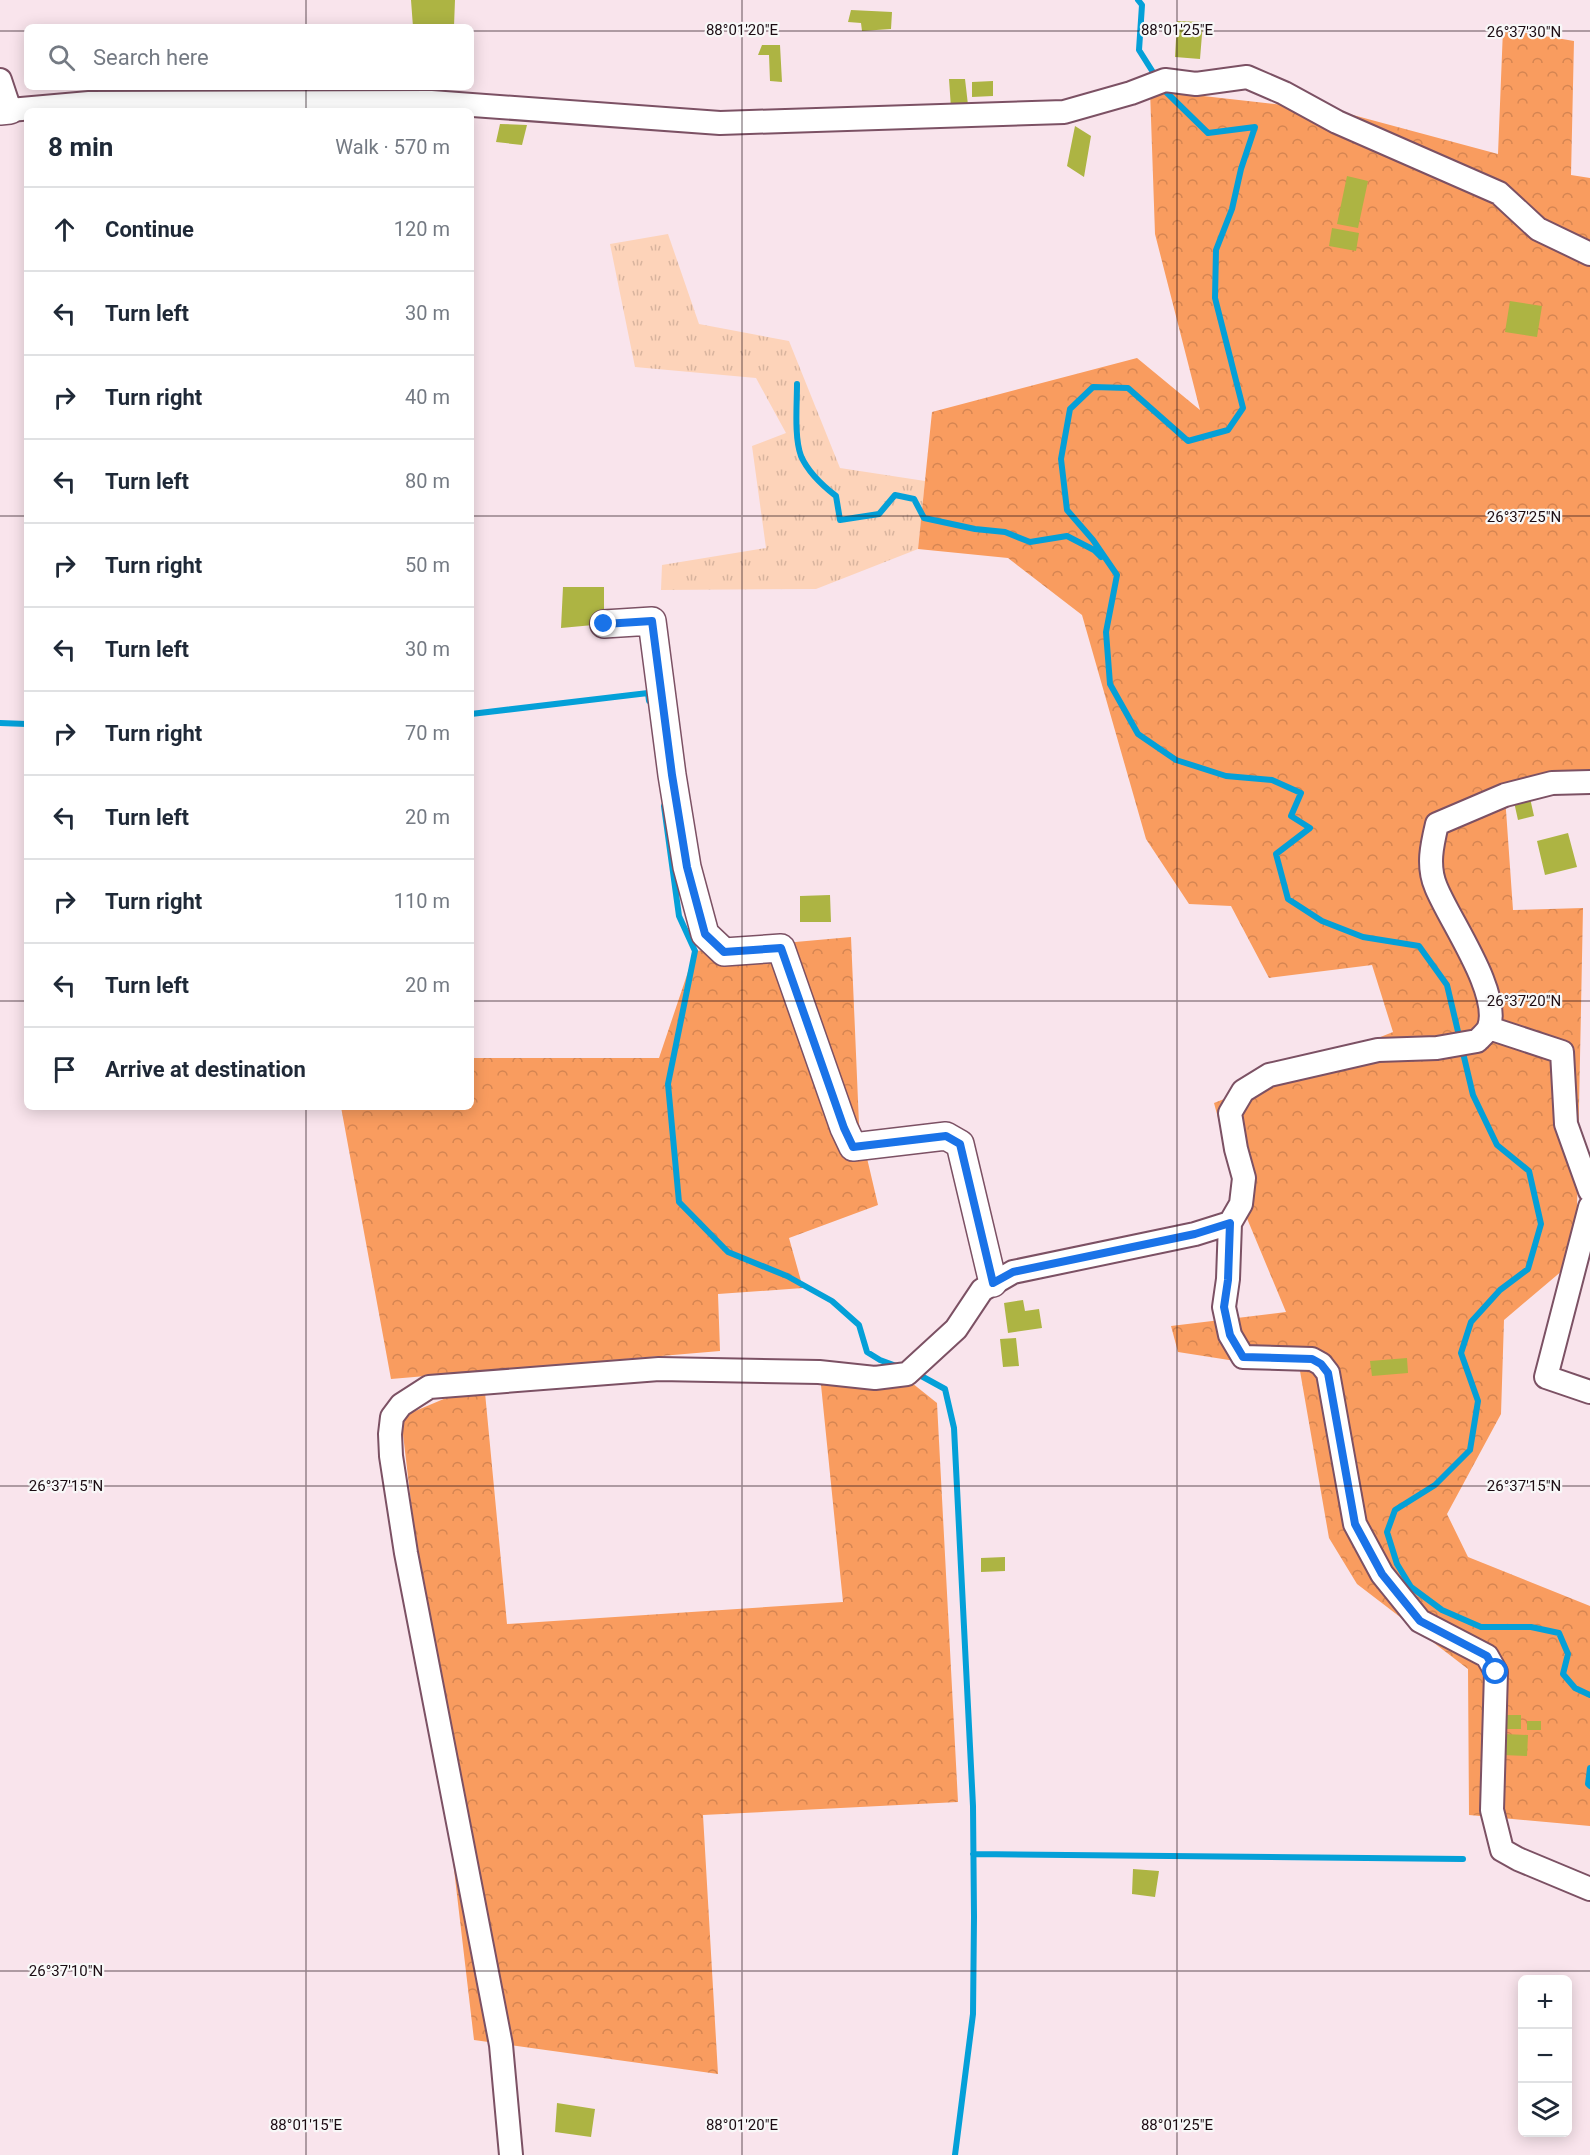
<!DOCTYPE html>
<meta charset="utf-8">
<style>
body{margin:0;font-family:Roboto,sans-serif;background:#f2f2f3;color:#1f2937}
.controls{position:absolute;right:18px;bottom:18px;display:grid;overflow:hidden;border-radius:9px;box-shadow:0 3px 15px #0003}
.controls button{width:54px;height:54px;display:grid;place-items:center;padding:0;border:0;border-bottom:2px solid #e0e1e3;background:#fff;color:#1f2937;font:30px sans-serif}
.stop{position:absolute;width:18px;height:18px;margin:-14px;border:4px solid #1a73e8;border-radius:50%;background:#fff}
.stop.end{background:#1a73e8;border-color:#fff;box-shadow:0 2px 6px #0008}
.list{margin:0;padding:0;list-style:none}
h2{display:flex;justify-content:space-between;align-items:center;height:78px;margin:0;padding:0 24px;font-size:26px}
h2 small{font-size:20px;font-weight:400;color:#747a83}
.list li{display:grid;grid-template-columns:39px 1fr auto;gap:18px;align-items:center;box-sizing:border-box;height:84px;padding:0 24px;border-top:2px solid #e0e1e3}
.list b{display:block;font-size:22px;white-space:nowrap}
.list em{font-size:20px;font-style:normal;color:#747a83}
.icon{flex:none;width:33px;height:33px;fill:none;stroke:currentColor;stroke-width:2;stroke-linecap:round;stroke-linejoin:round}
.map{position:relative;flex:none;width:1590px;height:2155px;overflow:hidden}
.search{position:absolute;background:#fff;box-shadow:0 3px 15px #0003;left:24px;top:24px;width:450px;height:66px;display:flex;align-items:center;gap:15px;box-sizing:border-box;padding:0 21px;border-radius:9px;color:#747a83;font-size:22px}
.panel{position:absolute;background:#fff;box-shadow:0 3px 15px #0003;left:24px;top:108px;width:450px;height:1002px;border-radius:9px}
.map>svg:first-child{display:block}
.grass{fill:url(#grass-tufts)}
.forest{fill:url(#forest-crowns)}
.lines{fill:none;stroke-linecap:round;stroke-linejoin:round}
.stream{stroke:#04a0d8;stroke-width:6}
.building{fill:#adb443}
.minor-casing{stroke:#7c5164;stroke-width:26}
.tertiary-casing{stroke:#7c5164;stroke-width:30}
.minor{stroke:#fff;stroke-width:22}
.tertiary{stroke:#fff;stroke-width:27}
.route{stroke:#1a73e8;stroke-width:8}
.ticks{fill:none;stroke:#1b0b12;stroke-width:1.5;stroke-opacity:0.45}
.ticks-label{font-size:15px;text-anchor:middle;fill:#1b0b12;stroke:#f8f8f8;stroke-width:4.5;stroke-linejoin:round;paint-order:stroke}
</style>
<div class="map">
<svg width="1590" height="2155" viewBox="0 0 1590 2155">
<defs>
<pattern id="grass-tufts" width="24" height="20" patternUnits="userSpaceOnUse" patternTransform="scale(1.5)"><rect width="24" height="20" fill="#fdd3b9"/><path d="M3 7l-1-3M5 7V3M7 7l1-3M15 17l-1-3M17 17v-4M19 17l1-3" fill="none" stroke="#d8b49e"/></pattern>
<pattern id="forest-crowns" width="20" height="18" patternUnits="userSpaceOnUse" patternTransform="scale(1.5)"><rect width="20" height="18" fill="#f99c5f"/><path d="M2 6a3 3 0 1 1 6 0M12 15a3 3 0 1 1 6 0" fill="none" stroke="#d58552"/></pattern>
</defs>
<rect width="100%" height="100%" fill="#f9e4ec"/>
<!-- grass -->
<path class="grass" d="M668,234L699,324L789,341L840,468L925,481L918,549L816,589L661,590L662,565L766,548L752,446L786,433L756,378L635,367L610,244Z"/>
<!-- forest -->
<path class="forest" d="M1503,29L1574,41L1571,175L1590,178V782L1505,796L1513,910L1583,908L1576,1259L1504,1320L1501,1414L1447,1514L1468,1557L1590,1606V1826L1469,1815L1468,1669L1357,1584L1329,1538L1300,1371L1178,1352L1171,1326L1286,1312L1241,1204L1214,1103L1393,1032L1372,965L1269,978L1231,906L1189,904L1146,839L1082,615L1008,558L918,549L932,412L1137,358L1200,410L1155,234L1150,90L1338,111L1498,154Z
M851,937L859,1124L878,1205L789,1238L803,1288L718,1294L720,1351L391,1379L341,1107H471V1058H659L695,951Z
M484,1382L507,1624L843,1602L821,1385L912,1383L937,1403L958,1802L703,1815L718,2074L474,2040L401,1417Z"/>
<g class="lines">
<!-- stream -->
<path class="stream" d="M1138,0L1142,5L1139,50L1156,77
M1162,88L1208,133L1255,127L1241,169L1232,209L1216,250L1215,298L1243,408L1228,430L1188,441L1128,388L1093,387L1070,409L1061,459L1067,510L1093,540L1117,575L1106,632L1110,684L1138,734L1176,760L1226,776L1272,780L1301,793L1291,816L1310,828L1276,854L1288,899L1322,921L1363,937L1419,946L1447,985L1473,1095L1497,1145L1529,1171L1541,1224L1528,1269L1500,1290L1471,1322L1461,1353L1478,1401L1470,1450L1435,1485L1395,1510L1387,1532L1397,1564L1411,1587L1442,1610L1481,1627H1531L1559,1633L1568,1654L1563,1674L1575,1688L1590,1695
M797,384C797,405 794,437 801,456C808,472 823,486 836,496L840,520L879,514L895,495L914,499L924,518L975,529L1005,532L1030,542L1067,536L1094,550L1101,557
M471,714L648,693L649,701
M0,723L27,724
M664,806L679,916L695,951L668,1084L679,1202L728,1252L787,1276L832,1301L859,1325L867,1352L880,1360L899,1367
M914,1372L945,1389L954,1428L973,1806L974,1917L973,2014L955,2155
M1590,1768L1588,1784L1590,1786
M973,1854L1463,1859"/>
</g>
<!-- building -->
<path class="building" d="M411,0H455L454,26L413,27Z
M851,10L892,12L891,29L862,31L861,23L848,22Z
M1177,21L1203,22L1200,59L1175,57Z
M762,45H780L782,82L770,81L769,55H758Z
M949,79H965L968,105L951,108Z
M993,81V96L972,97V82Z
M500,124L527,125L522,145L496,142Z
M1075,126L1091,136L1084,177L1067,166Z
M1347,176L1368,181L1358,228L1337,224Z
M1332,228L1359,233L1356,251L1329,246Z
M1510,301L1542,306L1537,337L1505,332Z
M563,587H604V624L561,628Z
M1530,798L1534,816L1518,820L1514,802Z
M1568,833L1577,867L1545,875L1537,841Z
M830,895L831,922H800V896Z
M1023,1300L1025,1311L1039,1309L1042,1328L1008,1333L1004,1303Z
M1016,1338L1019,1366L1003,1367L1000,1339Z
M1407,1358L1408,1373L1372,1376L1370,1361Z
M1005,1557V1571L981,1572V1558Z
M1502,1715H1521V1729H1502Z
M1527,1721H1541V1730H1527Z
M1504,1734L1528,1735L1527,1756L1503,1755Z
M1133,1869L1159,1871L1155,1897L1132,1894Z
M557,2103L595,2109L591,2137L555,2132Z"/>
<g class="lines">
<!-- minor casing -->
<g class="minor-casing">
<path id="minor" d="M0,80L10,110L89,103L431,102L720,123L1064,112L1131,93L1165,80L1196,84L1247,77L1284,93L1337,122L1499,193L1538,229L1590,254
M1489,1028L1562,1052L1566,1124L1590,1191
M1590,1207L1546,1377L1590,1392
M1230,1223L1228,1279L1224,1307L1230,1335L1243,1357L1312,1359L1321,1364L1328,1373L1355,1524L1382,1574L1420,1621L1487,1656L1496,1672L1492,1810L1502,1850L1518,1859L1590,1889
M511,2155L501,2045L406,1553L391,1456L390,1434L392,1417L401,1405L429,1387L659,1369L819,1372L875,1378L907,1374L956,1329L982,1290L1013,1272L1195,1234L1230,1223L1241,1204L1244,1178L1236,1149L1230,1113L1243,1091L1269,1075L1378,1050L1437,1048L1477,1041C1481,1037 1487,1032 1489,1027C1501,992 1449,920 1436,887C1427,866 1432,845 1437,824L1505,795L1552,783L1590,782"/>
</g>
<!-- tertiary casing -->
<g class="tertiary-casing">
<path id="tertiary" d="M0,111L10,110
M604,624L652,621L672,775L687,867L705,934L724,952L781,948L844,1128L853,1147L946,1136L960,1144L993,1283"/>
</g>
<!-- minor -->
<use href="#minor" class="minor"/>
<!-- tertiary -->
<use href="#tertiary" class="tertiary"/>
</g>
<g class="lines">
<!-- route -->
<path class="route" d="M604,624L652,621L672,775L687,867L705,934L724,952L781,948L844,1128L853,1147L946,1136L960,1144L993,1283L1013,1272L1195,1234L1230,1223L1228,1280L1224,1307L1230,1335L1243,1357L1312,1359L1321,1364L1328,1373L1355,1524L1382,1574L1420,1621L1487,1656L1496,1672"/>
</g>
<!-- ticks -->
<path class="ticks" d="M306,0V27M742,0V2155M1177,0V2155M0,31H27M471,31H1590M306,87V111M0,516H27M471,516H1590M0,1001H27M471,1001H1590M306,1107V2155M0,1486H1590M0,1971H1590"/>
<g class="ticks-label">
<text x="742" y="35">88°01'20"E</text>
<text x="1177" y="35">88°01'25"E</text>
<text x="1524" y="37">26°37'30"N</text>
<text x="1524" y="522">26°37'25"N</text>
<text x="1524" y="1006">26°37'20"N</text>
<text x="66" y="1491">26°37'15"N</text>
<text x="1524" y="1491">26°37'15"N</text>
<text x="66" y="1976">26°37'10"N</text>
<text x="306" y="2130">88°01'15"E</text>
<text x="742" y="2130">88°01'20"E</text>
<text x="1177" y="2130">88°01'25"E</text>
</g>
</svg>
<div class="controls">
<button>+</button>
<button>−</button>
<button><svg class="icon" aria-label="layers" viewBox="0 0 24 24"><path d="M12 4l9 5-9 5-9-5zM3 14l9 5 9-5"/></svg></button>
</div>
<div class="stop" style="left:1496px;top:1672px"></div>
<div class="stop end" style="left:604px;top:624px"></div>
<div class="search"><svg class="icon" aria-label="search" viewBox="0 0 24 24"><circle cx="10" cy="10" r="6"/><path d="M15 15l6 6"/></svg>Search here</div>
<section class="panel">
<h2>8 min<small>Walk · 570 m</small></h2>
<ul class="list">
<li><svg class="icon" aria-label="ahead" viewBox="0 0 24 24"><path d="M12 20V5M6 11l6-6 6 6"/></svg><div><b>Continue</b></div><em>120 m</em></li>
<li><svg class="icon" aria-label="left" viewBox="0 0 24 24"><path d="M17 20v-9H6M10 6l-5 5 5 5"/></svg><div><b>Turn left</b></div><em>30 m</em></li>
<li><svg class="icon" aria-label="right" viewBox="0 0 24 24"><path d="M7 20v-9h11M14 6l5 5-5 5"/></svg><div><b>Turn right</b></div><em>40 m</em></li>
<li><svg class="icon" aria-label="left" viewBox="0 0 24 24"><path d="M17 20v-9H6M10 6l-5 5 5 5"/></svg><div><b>Turn left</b></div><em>80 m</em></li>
<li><svg class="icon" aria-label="right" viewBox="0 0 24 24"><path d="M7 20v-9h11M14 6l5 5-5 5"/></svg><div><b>Turn right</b></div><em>50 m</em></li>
<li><svg class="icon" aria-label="left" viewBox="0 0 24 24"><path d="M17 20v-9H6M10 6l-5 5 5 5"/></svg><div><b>Turn left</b></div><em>30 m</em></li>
<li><svg class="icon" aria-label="right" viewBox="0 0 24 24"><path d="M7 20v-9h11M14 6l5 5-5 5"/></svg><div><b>Turn right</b></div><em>70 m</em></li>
<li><svg class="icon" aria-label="left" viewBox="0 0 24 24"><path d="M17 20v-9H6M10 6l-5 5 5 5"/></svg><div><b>Turn left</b></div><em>20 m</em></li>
<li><svg class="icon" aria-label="right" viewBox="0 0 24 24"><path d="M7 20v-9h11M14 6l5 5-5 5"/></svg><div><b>Turn right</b></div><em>110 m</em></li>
<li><svg class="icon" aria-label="left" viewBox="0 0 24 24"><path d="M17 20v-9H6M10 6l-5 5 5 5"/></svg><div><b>Turn left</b></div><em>20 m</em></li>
<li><svg class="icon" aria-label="arrive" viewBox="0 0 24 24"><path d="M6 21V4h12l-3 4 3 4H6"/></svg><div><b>Arrive at destination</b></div></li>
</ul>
</section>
</div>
